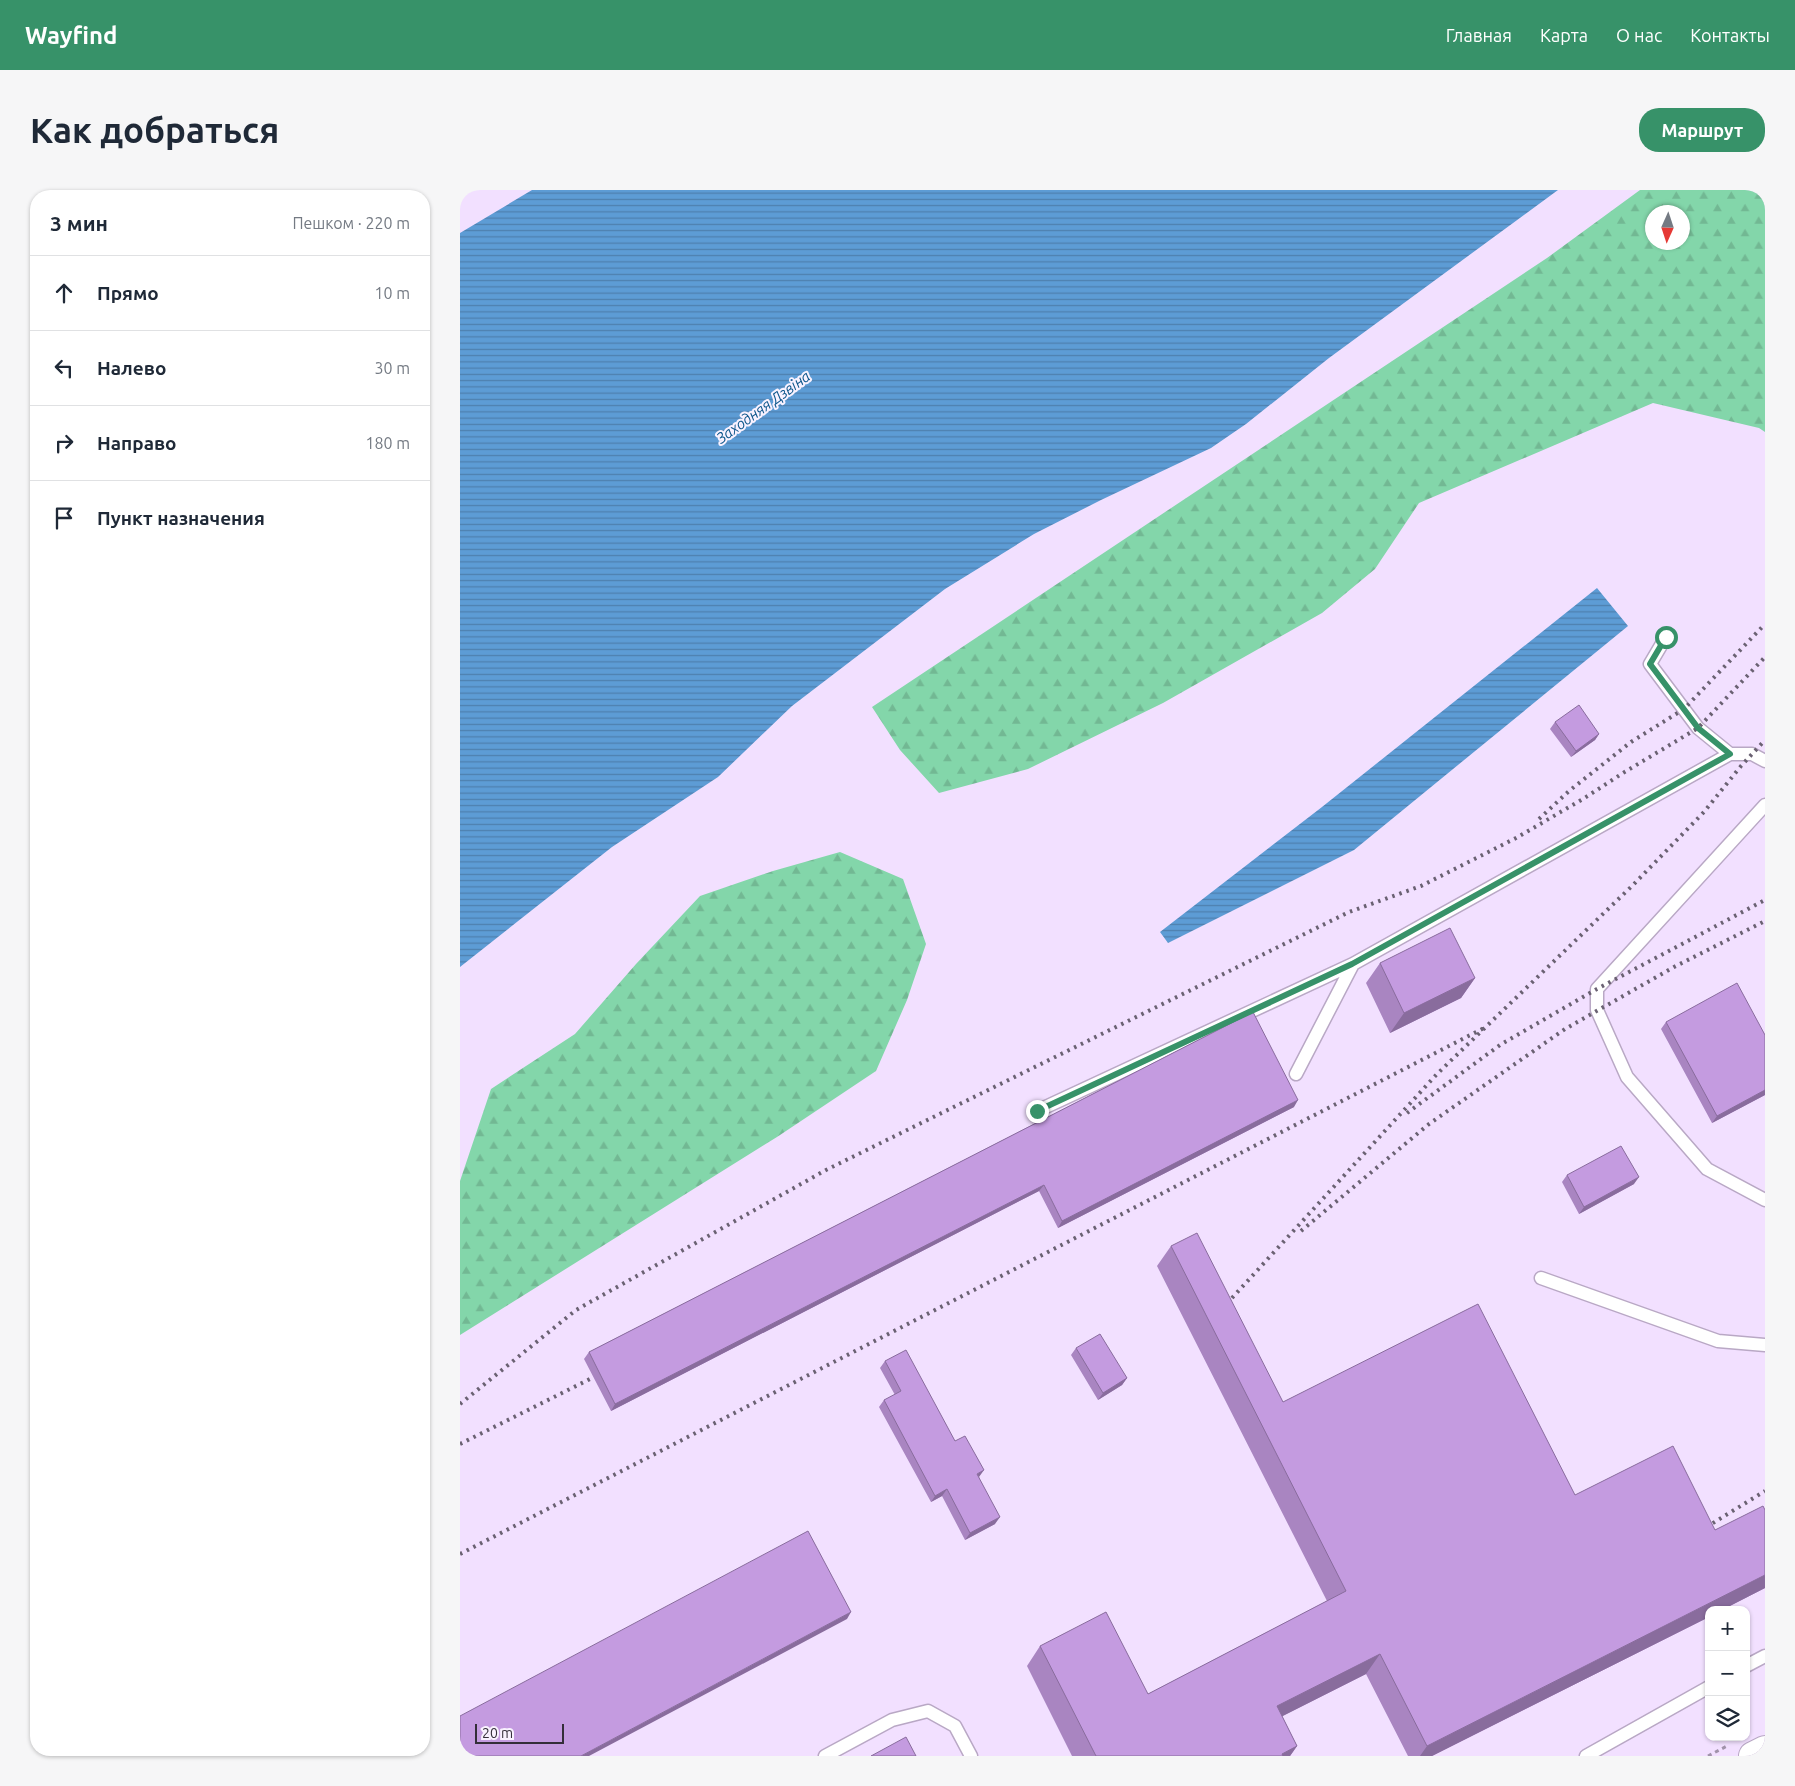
<!DOCTYPE html>
<html lang="ru">
<meta charset="utf-8">
<style>
body{margin:0;font-family:Ubuntu,sans-serif;background:#f6f6f7;color:#1f2937}
.controls{position:absolute;right:15px;bottom:15px;display:grid;overflow:hidden;border-radius:10px;box-shadow:0 1px 4px #0004}
.controls button{width:45px;height:45px;display:grid;place-items:center;padding:0;border:0;border-bottom:1px solid #e0e1e3;background:#fff;color:#1f2937;font:25px sans-serif}
.compass{position:absolute;left:1185px;top:15px;width:45px;height:45px;border-radius:50%;background:#fff;box-shadow:0 1px 4px #0004;rotate:183deg}
.scale{position:absolute;left:15px;bottom:12px;width:89px;box-sizing:border-box;padding-left:5px;border:2px solid #342e39;border-top:0;font-size:14px;line-height:18px;white-space:nowrap;color:#342e39;-webkit-text-stroke:4px #f9f2ff;paint-order:stroke}
.stop{position:absolute;width:15px;height:15px;margin:-11px;border:4px solid #379269;border-radius:50%;background:#fff}
.stop.end{background:#379269;border-color:#fff;box-shadow:0 1px 5px #0008}
.list{margin:0;padding:0;list-style:none}
h2{display:flex;justify-content:space-between;align-items:center;height:65px;margin:0;padding:0 20px;font-size:21px}
h2 small{font-size:16px;font-weight:400;color:#747a83}
.list li{display:grid;grid-template-columns:32px 1fr auto;gap:15px;align-items:center;box-sizing:border-box;height:75px;padding:0 20px;border-top:1px solid #e0e1e3}
.list b{display:block;font-size:19px;white-space:nowrap}
.list em{font-size:16px;font-style:normal;color:#747a83}
.icon{flex:none;width:28px;height:28px;fill:none;stroke:currentColor;stroke-width:2;stroke-linecap:round;stroke-linejoin:round}
.map{position:relative;flex:none;width:1305px;height:1566px;overflow:hidden;border-radius:20px}
header{display:flex;align-items:center;gap:30px;box-sizing:border-box;height:70px;padding:0 25px;background:#379269;color:#fff}
header strong{font-size:24px}
nav{display:flex;gap:28px;margin-inline-start:auto;font-size:18px}
.intro{display:flex;align-items:center;justify-content:space-between;box-sizing:border-box;height:120px;padding:0 30px}
h1{margin:0;font-size:35px}
.button{padding:12px 22px;border-radius:20px;background:#379269;color:#fff;font-size:18px;font-weight:700}
main{display:flex;gap:30px;padding:0 30px}
aside{flex:1;background:#fff;border-radius:20px;box-shadow:0 1px 4px #0004}
.map>svg:first-child{display:block}
.forest{fill:url(#forest-firs);fill-rule:evenodd}
.water{fill:url(#water-rules)}
.lines{fill:none;stroke-linecap:round;stroke-linejoin:round}
.lane-casing{stroke:#b9a8c5;stroke-width:15}
.secondary-casing{stroke:#b9a8c5;stroke-width:30}
.path{stroke:#a093aa;stroke-width:3;stroke-dasharray:4 4;stroke-linecap:butt}
.lane{stroke:#fff;stroke-width:12}
.secondary{stroke:#fff;stroke-width:28}
.rail{stroke:#6a6172;stroke-width:4;stroke-dasharray:2.5 5;stroke-linecap:butt}
.wall{fill:#a985c1}
.shaded-wall{fill:#896c9d}
.building{fill:#c49be0;stroke:#896c9d}
.route{stroke:#379269;stroke-width:6}
.labels{text-anchor:middle;dominant-baseline:central;stroke-width:4;stroke-linejoin:round;paint-order:stroke}
.water-label{font-size:15px;font-style:italic;fill:#0e578c;stroke:#f9f2ff}
</style>
<header>
<strong>Wayfind</strong>
<nav><a>Главная</a><a>Карта</a><a>О нас</a><a>Контакты</a></nav>
</header>
<div class="intro"><h1>Как добраться</h1><a class="button">Маршрут</a></div>
<main>
<aside>
<h2>3 мин<small>Пешком · 220 m</small></h2>
<ul class="list">
<li><svg class="icon" aria-label="ahead" viewBox="0 0 24 24"><path d="M12 20V5M6 11l6-6 6 6"/></svg><div><b>Прямо</b></div><em>10 m</em></li>
<li><svg class="icon" aria-label="left" viewBox="0 0 24 24"><path d="M17 20v-9H6M10 6l-5 5 5 5"/></svg><div><b>Налево</b></div><em>30 m</em></li>
<li><svg class="icon" aria-label="right" viewBox="0 0 24 24"><path d="M7 20v-9h11M14 6l5 5-5 5"/></svg><div><b>Направо</b></div><em>180 m</em></li>
<li><svg class="icon" aria-label="arrive" viewBox="0 0 24 24"><path d="M6 21V4h12l-3 4 3 4H6"/></svg><div><b>Пункт назначения</b></div></li>
</ul>
</aside>
<div class="map">
<svg width="1305" height="1566" viewBox="0 0 1305 1566">
<defs>
<pattern id="forest-firs" width="22" height="20" patternUnits="userSpaceOnUse" patternTransform="scale(1.25)"><rect width="22" height="20" fill="#83d6aa"/><path d="M5 1l3.5 6h-7zM16 11l3.5 6h-7z" fill="#72b893"/></pattern>
<pattern id="water-rules" width="6" height="5" patternUnits="userSpaceOnUse" patternTransform="scale(1.25)"><rect width="6" height="5" fill="#5d9cd5"/><path d="M0 2.5h6" fill="none" stroke="#4e80ae"/></pattern>
</defs>
<rect width="100%" height="100%" fill="#f2e0ff"/>
<!-- forest -->
<path class="forest" d="M1180,0H1305V242L1299,238L1193,213L959,313L915,379L862,423L703,513L568,579L479,603L440,560L412,517L1087,68ZM1222,22V52H1192V22Z
M380,662L443,689L466,754L447,810L416,881L317,947L0,1145V991L31,899L115,844L176,774L240,706L313,681Z"/>
<!-- water -->
<path class="water" d="M72,0H1098L869,168L786,234L751,258L641,310L574,344L485,399L332,516L258,587L152,657L0,777V43Z
M1137,398L1168,436L894,660L708,753L700,742L862,617Z"/>
<g class="lines">
<!-- lane casing -->
<g class="lane-casing">
<path id="lane" d="M1206,447L1190,474L1238,538L1270,564
M1305,615L1137,799V820L1167,887L1247,979L1305,1010
M836,884L893,774L1270,564H1292L1305,571
M577,921L893,774
M1081,1088L1258,1151L1305,1155
M1286,1476L1305,1466
M365,1566L432,1530L468,1521L495,1536L511,1566
M1126,1566L1249,1497"/>
</g>
<!-- secondary casing -->
<g class="secondary-casing">
<path id="secondary" d="M1293,1566L1305,1560"/>
</g>
<!-- path -->
<path class="path" d="M1248,1566L1267,1556"/>
<!-- lane -->
<use href="#lane" class="lane"/>
<!-- secondary -->
<use href="#secondary" class="secondary"/>
<!-- rail -->
<path class="rail" d="M1079,629L1109,601L1171,552L1224,519L1305,434
M947,923L1040,855L1137,799L1305,710
M841,1041L969,934L1105,839L1214,777L1305,731
M772,1108L977,884L1173,695L1244,622L1281,576L1305,550
M0,1214L116,1120L366,980L889,722L961,696L1056,648L1123,609L1163,583L1238,538L1305,467
M0,1254L134,1187
M1240,1341L1305,1301
M0,1364L1024,838"/>
</g>
<!-- wall -->
<path class="wall" d="M1095,532L1139,544L1135,550L1111,567L1090,539Z
M920,773L1015,788L1001,808L930,843L906,793Z
M793,822L834,917L598,1038L579,1001L151,1221L124,1169L129,1162Z
M1206,832L1305,845V905L1252,933L1201,839Z
M1107,985L1174,994L1119,1024L1102,992Z
M711,1056L823,1212L1115,1305L1255,1340L1305,1320V1398L1262,1420H1249V1427L972,1566H948L906,1484L822,1526L837,1556L830,1566H612L567,1476L580,1456L688,1504L867,1411L697,1076Z
M616,1158L667,1188L662,1195L638,1210L611,1165Z
M425,1171L495,1251L519,1287L535,1334L505,1350L482,1306L471,1312L419,1217L424,1210L435,1205L420,1178Z"/>
<!-- shaded-wall -->
<path class="shaded-wall" d="M1139,544L1135,550L1111,567L1116,561Z
M1015,788L1001,808L930,843L944,823Z
M1305,900V905L1252,933L1257,926Z
M838,910L834,917L598,1038L602,1031Z
M1179,987L1174,994L1119,1024L1124,1017Z
M584,995L579,1001L151,1221L155,1214Z
M667,1188L662,1195L638,1210L643,1203Z
M524,1280L519,1287L517,1284Z
M487,1299L482,1306L471,1312L475,1306Z
M540,1327L535,1334L505,1350L510,1343Z
M1305,1385V1398L1262,1420H1249V1427L972,1566H960L967,1556Z
M391,1422L387,1429L129,1566H121Z
M920,1464L906,1484L803,1536L817,1516Z
M837,1556L830,1566H820L822,1564Z"/>
<!-- building -->
<path class="building" d="M1119,515L1139,544L1116,561L1095,532Z
M990,738L1015,788L944,823L920,773Z
M1277,793L1305,845V900L1257,926L1206,832Z
M793,822L838,910L602,1031L584,995L155,1214L129,1162Z
M1161,956L1179,987L1124,1017L1107,985Z
M737,1043L823,1212L1018,1114L1115,1305L1213,1256L1255,1340L1303,1316L1305,1320V1385L967,1556L920,1464L817,1516L837,1556L822,1564L823,1566H636L580,1456L646,1422L688,1504L886,1401L711,1056Z
M640,1144L667,1188L643,1203L616,1158Z
M446,1160L495,1251L505,1246L524,1280L517,1284L540,1327L510,1343L487,1299L475,1306L424,1210L441,1201L425,1171Z
M348,1341L391,1422L121,1566H0V1526Z
M446,1547L456,1566H411Z"/>
<g class="lines">
<!-- route -->
<path class="route" d="M577,921L892,774L1270,564L1238,538L1190,474L1206,447"/>
</g>
<g class="labels">
<!-- water labels -->
<g class="water-label">
<text transform="translate(303 217) rotate(-36)">Заходняя Дзвіна</text>
</g>
</g>
</svg>
<div class="controls">
<button>+</button>
<button>−</button>
<button><svg class="icon" aria-label="layers" viewBox="0 0 24 24"><path d="M12 4l9 5-9 5-9-5zM3 14l9 5 9-5"/></svg></button>
</div>
<svg class="compass" viewBox="-18 -18 36 36"><path d="M0-13l5 13h-10z" fill="#e53935"/><path d="M0 13l5-13h-10z" fill="#747a83"/></svg>
<div class="scale">20 m</div>
<div class="stop" style="left:1206px;top:447px"></div>
<div class="stop end" style="left:577px;top:921px"></div>
</div>
</main>
